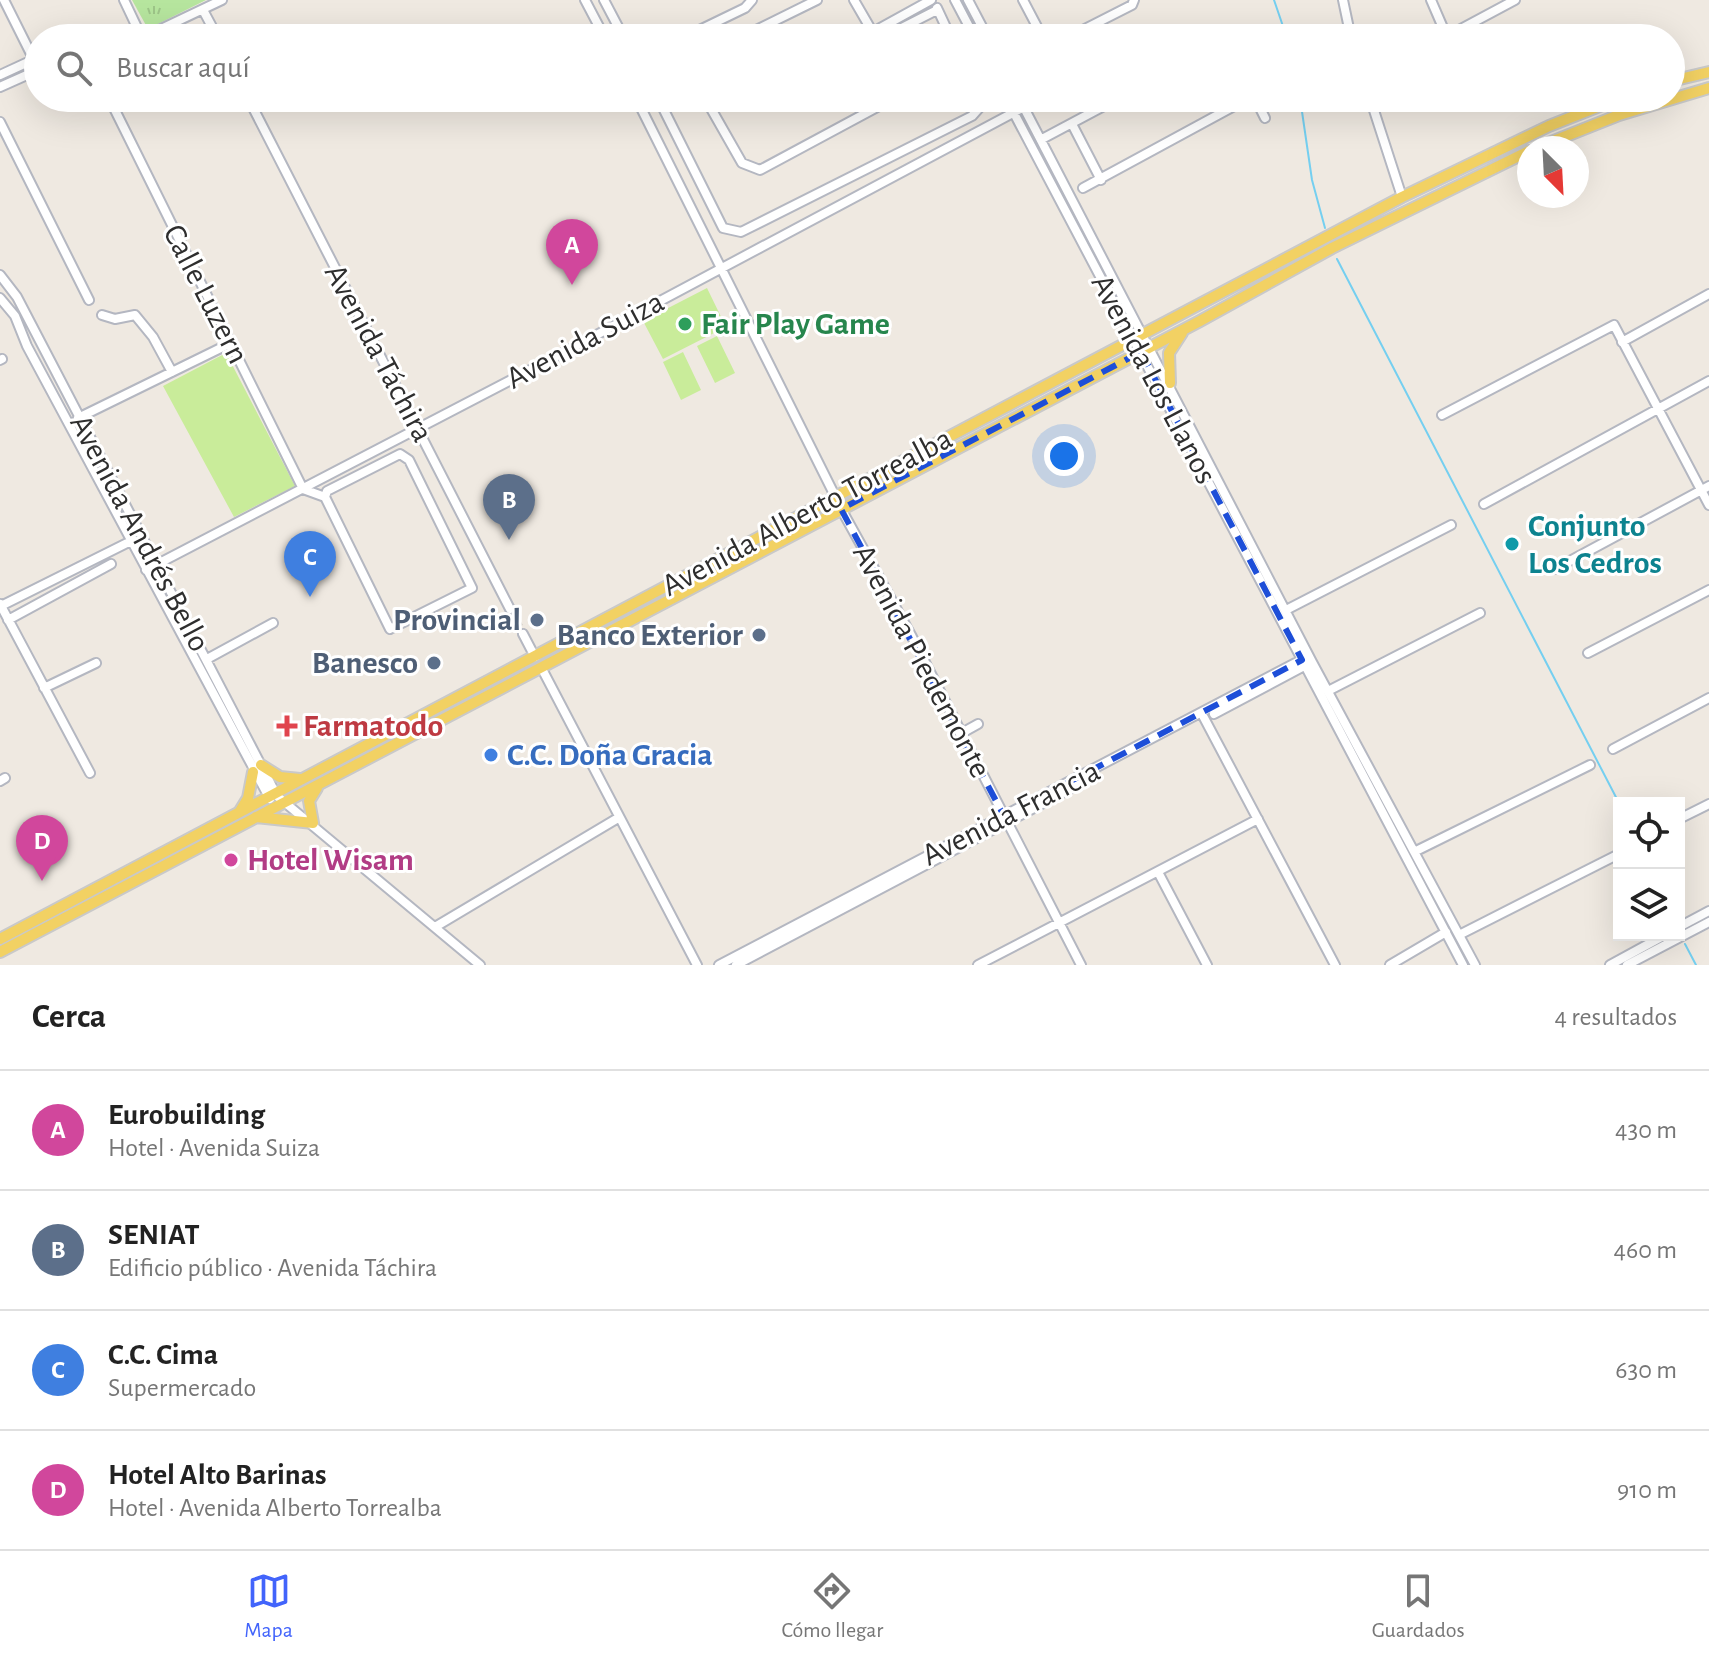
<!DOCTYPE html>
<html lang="es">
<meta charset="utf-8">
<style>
body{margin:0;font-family:"Alegreya Sans",sans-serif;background:#f6f6f6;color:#222}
.controls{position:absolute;right:24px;bottom:24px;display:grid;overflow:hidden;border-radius:0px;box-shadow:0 8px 32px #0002}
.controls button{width:72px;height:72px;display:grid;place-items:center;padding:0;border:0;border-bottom:2px solid #e0e0e0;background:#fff;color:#222;font:40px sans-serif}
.compass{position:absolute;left:1517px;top:136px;width:72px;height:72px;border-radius:50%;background:#fff;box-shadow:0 8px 32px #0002;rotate:156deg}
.you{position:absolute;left:1064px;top:456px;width:28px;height:28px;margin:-20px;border:6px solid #fff;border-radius:50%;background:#1a73e8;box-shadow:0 0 0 12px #1a73e833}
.badge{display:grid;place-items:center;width:52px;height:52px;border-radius:50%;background:#4264fb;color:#fff;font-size:26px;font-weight:700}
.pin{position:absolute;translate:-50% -66px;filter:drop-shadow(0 2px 4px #0008)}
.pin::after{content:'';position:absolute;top:42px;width:28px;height:24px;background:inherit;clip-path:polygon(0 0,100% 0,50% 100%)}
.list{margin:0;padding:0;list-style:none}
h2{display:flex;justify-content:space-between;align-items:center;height:104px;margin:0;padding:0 32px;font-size:34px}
h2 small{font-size:26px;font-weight:400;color:#767676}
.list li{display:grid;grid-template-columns:52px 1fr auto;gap:24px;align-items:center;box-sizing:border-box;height:120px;padding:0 32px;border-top:2px solid #e0e0e0}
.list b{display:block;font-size:30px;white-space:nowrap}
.list p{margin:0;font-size:26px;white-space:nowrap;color:#767676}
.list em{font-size:26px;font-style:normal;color:#767676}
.icon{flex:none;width:44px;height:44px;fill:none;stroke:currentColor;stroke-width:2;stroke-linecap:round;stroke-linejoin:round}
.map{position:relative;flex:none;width:1709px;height:965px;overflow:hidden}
.search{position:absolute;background:#fff;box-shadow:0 8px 32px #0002;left:24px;right:24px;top:24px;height:88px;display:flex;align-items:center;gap:20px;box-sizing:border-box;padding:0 28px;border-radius:44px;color:#767676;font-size:30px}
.sheet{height:584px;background:#fff}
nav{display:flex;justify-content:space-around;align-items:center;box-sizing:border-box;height:112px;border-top:2px solid #e0e0e0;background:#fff;font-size:22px;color:#767676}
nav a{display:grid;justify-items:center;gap:4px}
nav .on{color:#4264fb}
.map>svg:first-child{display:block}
.grass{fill:url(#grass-tufts)}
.pitch{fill:#c9ec9a}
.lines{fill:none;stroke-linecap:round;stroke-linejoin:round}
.stream{stroke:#75cff0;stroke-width:2}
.minor-tunnel{stroke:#c8c4bd;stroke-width:8;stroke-dasharray:8 4;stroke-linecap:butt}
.minor-casing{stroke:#b4b7c1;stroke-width:12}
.major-casing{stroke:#c9c9c9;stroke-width:14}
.minor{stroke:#fff;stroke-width:8}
.major{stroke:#f2d163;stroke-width:10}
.marked{fill:none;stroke:#1d4ed8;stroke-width:6;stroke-dasharray:16 10;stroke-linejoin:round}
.leisure-dot{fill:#2e9e5b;stroke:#fff;stroke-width:3}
.culture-dot{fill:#0f9aa8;stroke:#fff;stroke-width:3}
.service-dot{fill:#5c6f8a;stroke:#fff;stroke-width:3}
.health-dot{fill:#e0444e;stroke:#fff;stroke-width:3}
.shop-dot{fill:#3f7fe0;stroke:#fff;stroke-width:3}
.hotel-dot{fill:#d1479c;stroke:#fff;stroke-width:3}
.labels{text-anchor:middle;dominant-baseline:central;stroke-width:6;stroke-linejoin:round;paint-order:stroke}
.street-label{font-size:32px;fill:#2e2e2e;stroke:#fff}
.leisure-label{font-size:32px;font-weight:bold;fill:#27864d;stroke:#fff;text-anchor:start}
.culture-label{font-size:32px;font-weight:bold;fill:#0d838f;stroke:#fff;text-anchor:start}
.service-label{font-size:32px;font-weight:bold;fill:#4e5e75;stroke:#fff;text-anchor:end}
.health-label{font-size:32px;font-weight:bold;fill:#be3a42;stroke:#fff;text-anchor:start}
.shop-label{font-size:32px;font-weight:bold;fill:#366cbe;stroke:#fff;text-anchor:start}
.hotel-label{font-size:32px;font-weight:bold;fill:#b23c85;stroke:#fff;text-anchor:start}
</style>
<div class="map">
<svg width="1709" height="965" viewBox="0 0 1709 965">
<defs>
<pattern id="grass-tufts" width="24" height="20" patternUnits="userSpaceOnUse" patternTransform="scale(2)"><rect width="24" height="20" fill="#b6e59e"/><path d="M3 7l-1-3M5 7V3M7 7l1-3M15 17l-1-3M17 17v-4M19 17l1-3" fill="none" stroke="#9dc588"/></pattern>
</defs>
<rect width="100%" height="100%" fill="#efe9e1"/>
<!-- grass -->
<path class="grass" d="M132,0H206L148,29Z"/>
<!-- pitch -->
<path class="pitch" d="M707,288L726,327L663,359L643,321Z
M717,336L735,373L715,383L697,346Z
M683,352L701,390L681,400L663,362Z
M226,353L295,486L234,517L163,386Z"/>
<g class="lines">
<!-- stream -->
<path class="stream" d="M1274,0L1287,38
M1300,98L1312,180L1325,228
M1337,259L1619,803
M1685,944L1696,965"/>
<!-- minor-tunnel -->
<path class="minor-tunnel" d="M510,609L523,634"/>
<!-- minor casing -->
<g class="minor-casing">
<path id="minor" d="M4,0L33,58
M124,0L142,38
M585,0L605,38
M604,0L624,38
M854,0L876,38
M955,0L975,38
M968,0L988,38
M1023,0L1043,38
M1343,0L1351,38
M1431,0L1447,37
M937,8L951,38
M203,10L218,38
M873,32L931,0
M142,38L222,0
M683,38L745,8L752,0
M740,38L817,0
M882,38L937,10
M1067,38L1132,5L1134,0
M1444,38L1515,0
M0,75L37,58
M0,87L38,70
M109,98L303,489L325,497L390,629L472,588L409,460L400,454L327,491L325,497
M248,98L510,609
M636,98L845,516L912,637L1081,965
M658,98L723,228L741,232L972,116L980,107V98
M705,98L742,163L760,170L894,98
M1006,98L1463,965
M1019,98L1312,662L1475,965
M1255,98L1265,118
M1370,98L1402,197
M0,122L89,300
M1072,124L1101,180
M1042,139L1119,98
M1083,188L1249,98
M0,275L17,297L277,796L480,965
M0,298L15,316L27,346L270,799
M102,315L115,319L135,315L153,337L172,372
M1622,342L1709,294
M0,360L2,359
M1442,415L1614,325L1709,505
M78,418L231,343
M1484,504L1709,381
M1555,569L1709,486
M146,570L557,356L1024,107
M0,604L90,773
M1,606L133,540
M1286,610L1451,525
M8,620L111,564
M523,634L535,657
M1588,653L1709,590
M207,659L273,623
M541,667L697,965
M44,688L96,663
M1328,691L1480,613
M1202,714L1335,965
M1214,714L1308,664
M960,734L978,724
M1613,749L1709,698
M0,781L5,778
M1679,819L1709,804
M1416,851L1590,765
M1158,872L1207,965
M435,927L618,818
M1679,927L1709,911
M1459,935L1619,854
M719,965L1303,659
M736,965L1085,781
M978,965L1258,819
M1390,965L1446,932
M1610,965L1665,935
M1627,965L1709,922"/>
</g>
<!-- major casing -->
<g class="major-casing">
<path id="major" d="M1671,81L1709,72
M1536,148L1619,115L1709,88
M1170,383L1169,353L1182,333
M261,765L280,777L300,779
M240,811L248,798L253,772
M256,817L313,823L309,801L317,788
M0,939L1402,197L1549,126L1620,98
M0,952L1200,321L1332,248L1529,151"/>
</g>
<!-- minor -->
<use href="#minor" class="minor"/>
<!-- major -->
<use href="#major" class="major"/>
</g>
<!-- marked area -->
<path class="marked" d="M1141,352L1302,660L1004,816L841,509Z"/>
<!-- markers -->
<circle class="leisure-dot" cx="685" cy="324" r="8"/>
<circle class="culture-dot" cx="1512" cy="544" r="8"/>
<g class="service-dot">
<circle cx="537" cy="620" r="8"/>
<circle cx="759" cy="635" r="8"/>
<circle cx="434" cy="663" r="8"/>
</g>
<path class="health-dot" d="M283 714h8v8h8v8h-8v8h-8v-8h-8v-8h8z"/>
<circle class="shop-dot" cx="491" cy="755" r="8"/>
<circle class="hotel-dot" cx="231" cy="860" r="8"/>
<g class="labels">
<!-- street labels -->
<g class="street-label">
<text transform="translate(206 294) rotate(63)">Calle Luzern</text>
<text transform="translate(585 340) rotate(-28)">Avenida Suiza</text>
<text transform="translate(379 353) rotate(62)">Avenida Táchira</text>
<text transform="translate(1154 379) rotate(62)">Avenida Los Llanos</text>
<text transform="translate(807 512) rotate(-28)">Avenida Alberto Torrealba</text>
<text transform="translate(140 533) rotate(62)">Avenida Andrés Bello</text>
<text transform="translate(922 661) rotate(62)">Avenida Piedemonte</text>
<text transform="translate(1011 813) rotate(-27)">Avenida Francia</text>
</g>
<!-- leisure labels -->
<g class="leisure-label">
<text x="701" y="324">Fair Play Game</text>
</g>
<!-- culture labels -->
<g class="culture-label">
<text x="1528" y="526">Conjunto<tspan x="1528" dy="37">Los Cedros</tspan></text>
</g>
<!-- service labels -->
<g class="service-label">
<text x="521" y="620">Provincial</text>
<text x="743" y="635">Banco Exterior</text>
<text x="418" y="663">Banesco</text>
</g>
<!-- health labels -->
<g class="health-label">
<text x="303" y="726">Farmatodo</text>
</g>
<!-- shop labels -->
<g class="shop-label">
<text x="507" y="755">C.C. Doña Gracia</text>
</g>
<!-- hotel labels -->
<g class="hotel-label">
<text x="247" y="860">Hotel Wisam</text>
</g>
</g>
</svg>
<div class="controls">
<button><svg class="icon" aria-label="locate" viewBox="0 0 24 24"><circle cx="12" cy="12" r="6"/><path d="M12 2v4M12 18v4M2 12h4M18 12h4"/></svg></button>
<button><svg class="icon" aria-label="layers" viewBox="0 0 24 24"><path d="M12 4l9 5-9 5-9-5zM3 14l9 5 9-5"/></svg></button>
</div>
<svg class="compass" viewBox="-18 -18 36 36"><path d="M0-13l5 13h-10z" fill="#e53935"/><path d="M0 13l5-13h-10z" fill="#767676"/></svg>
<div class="you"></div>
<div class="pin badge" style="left:572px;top:285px;background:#d1479c">A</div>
<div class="pin badge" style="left:509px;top:540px;background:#5c6f8a">B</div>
<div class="pin badge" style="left:310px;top:597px;background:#3f7fe0">C</div>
<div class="pin badge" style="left:42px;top:881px;background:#d1479c">D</div>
<div class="search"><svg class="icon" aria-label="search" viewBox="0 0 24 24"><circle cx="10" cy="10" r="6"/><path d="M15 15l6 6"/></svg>Buscar aquí</div>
</div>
<section class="sheet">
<h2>Cerca<small>4 resultados</small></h2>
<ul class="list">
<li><span class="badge" style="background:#d1479c">A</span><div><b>Eurobuilding</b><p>Hotel · Avenida Suiza</p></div><em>430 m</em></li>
<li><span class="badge" style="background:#5c6f8a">B</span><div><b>SENIAT</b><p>Edificio público · Avenida Táchira</p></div><em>460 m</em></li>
<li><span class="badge" style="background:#3f7fe0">C</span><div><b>C.C. Cima</b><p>Supermercado</p></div><em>630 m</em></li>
<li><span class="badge" style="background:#d1479c">D</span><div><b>Hotel Alto Barinas</b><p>Hotel · Avenida Alberto Torrealba</p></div><em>910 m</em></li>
</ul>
</section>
<nav>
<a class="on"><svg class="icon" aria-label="map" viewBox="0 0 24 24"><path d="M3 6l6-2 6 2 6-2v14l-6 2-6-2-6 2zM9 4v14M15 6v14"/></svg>Mapa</a>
<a><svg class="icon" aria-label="directions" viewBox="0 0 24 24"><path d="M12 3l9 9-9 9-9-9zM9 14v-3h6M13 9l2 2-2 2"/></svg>Cómo llegar</a>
<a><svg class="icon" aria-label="saved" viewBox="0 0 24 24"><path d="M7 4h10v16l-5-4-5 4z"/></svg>Guardados</a>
</nav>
